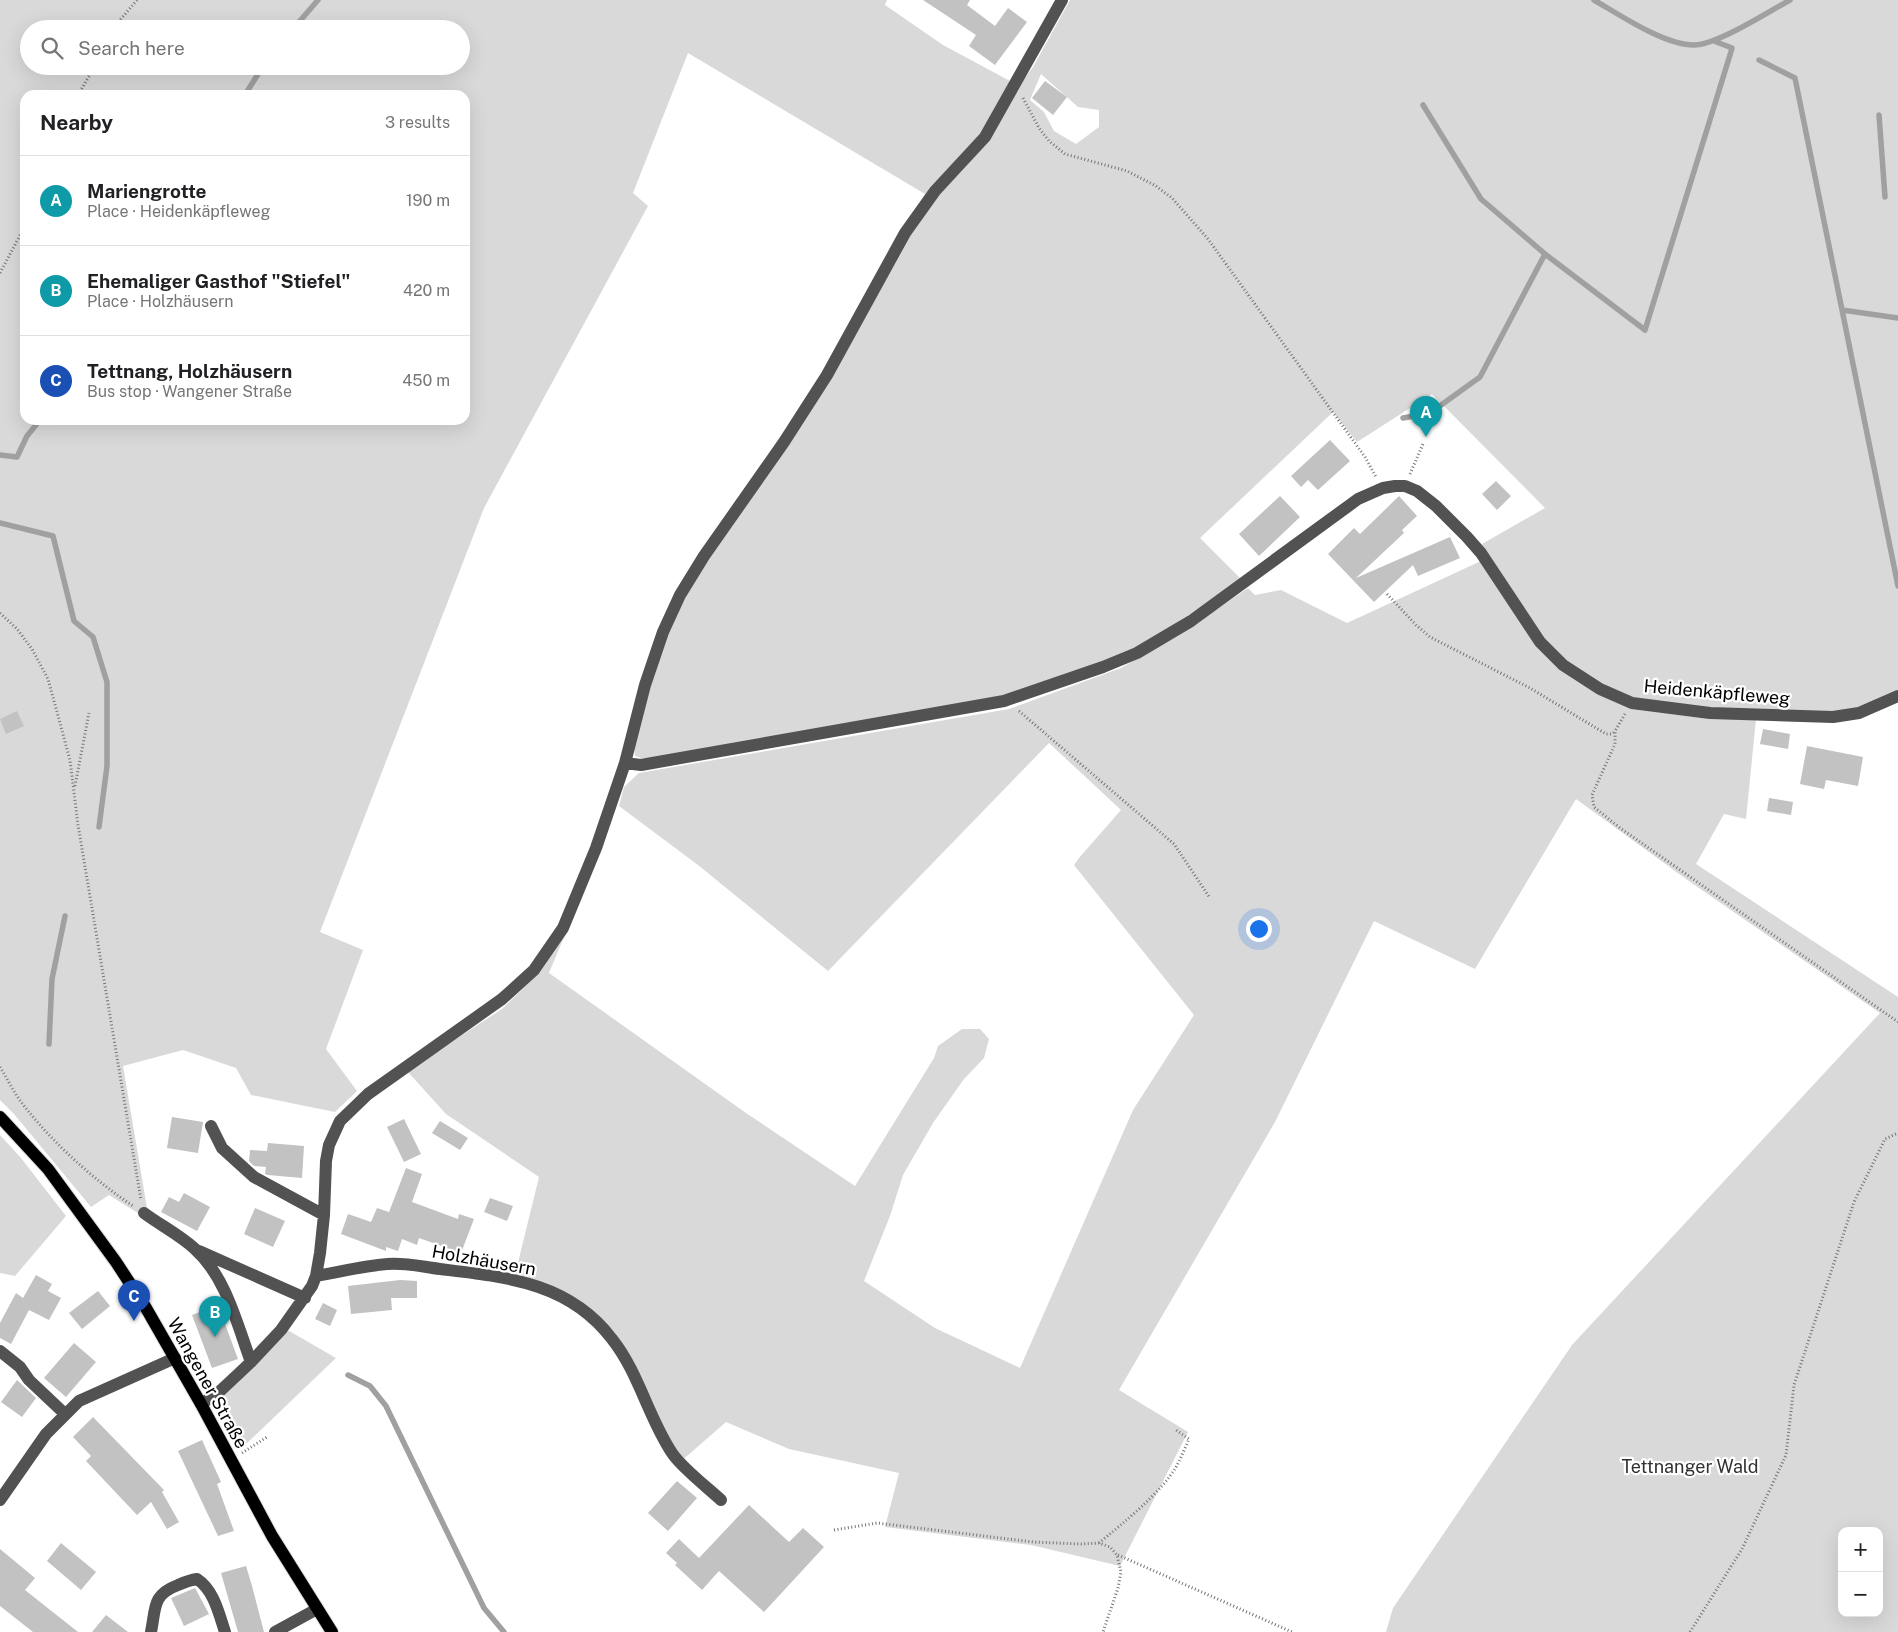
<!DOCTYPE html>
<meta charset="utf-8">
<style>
body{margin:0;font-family:"Public Sans",sans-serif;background:#f2f2f2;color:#202124}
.controls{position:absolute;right:15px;bottom:15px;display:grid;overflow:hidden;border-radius:10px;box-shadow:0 5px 20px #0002}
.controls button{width:45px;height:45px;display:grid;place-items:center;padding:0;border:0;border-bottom:1px solid #e0e0e0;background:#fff;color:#202124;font:25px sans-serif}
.you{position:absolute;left:1258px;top:928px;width:18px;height:18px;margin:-12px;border:4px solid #fff;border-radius:50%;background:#1a73e8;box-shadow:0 0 0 8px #1a73e833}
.badge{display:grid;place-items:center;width:32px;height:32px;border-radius:50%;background:#000;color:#fff;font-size:16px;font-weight:700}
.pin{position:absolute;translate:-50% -41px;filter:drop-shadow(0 1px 2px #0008)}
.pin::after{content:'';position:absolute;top:26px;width:18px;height:15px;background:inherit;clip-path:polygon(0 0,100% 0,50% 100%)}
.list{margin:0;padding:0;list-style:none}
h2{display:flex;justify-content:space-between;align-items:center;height:65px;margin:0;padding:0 20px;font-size:21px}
h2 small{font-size:16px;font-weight:400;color:#757577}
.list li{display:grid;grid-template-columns:32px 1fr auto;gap:15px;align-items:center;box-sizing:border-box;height:90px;padding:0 20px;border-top:1px solid #e0e0e0}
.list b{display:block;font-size:19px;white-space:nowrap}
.list p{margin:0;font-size:16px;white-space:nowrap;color:#757577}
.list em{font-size:16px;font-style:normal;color:#757577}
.icon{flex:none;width:28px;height:28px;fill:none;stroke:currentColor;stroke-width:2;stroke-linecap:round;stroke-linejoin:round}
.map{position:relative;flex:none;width:1898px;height:1632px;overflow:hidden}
.search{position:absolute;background:#fff;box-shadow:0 5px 20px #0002;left:20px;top:20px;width:450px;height:55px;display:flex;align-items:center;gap:12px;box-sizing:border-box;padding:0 18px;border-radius:28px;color:#757577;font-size:19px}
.panel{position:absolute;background:#fff;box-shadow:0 5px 20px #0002;left:20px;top:90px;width:450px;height:335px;border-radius:15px}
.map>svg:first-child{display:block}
.green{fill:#d9d9d9;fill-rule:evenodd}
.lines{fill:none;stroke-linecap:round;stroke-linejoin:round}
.stream{stroke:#a0a0a0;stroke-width:5.5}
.building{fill:#c2c2c2}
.major-casing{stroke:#dbdbdb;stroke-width:14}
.path{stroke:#747474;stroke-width:3;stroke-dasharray:1 2.5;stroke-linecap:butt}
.minor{stroke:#525252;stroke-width:12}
.major{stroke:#000;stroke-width:12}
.labels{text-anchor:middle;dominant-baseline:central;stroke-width:4.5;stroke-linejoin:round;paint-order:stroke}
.street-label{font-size:18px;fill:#000;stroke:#fff}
.park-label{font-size:18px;fill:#303030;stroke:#fff}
</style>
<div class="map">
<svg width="1898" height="1632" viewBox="0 0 1898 1632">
<rect width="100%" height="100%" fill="#fff"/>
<!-- green -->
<path class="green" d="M0,0H887L885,5L943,45L1010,81L991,120L971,147L925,194L688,53L633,193L648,206L484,508L320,932L363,950L326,1049L357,1091L335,1112L251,1095L236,1068L183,1050L123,1066L149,1220L109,1195L91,1207L14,1114L0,1100ZM29,29H461V66H29ZM25,95H465V420H25Z
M1070,0H1898V692L1855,716L1756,719L1746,819L1724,814L1696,864L1898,997V1632H1386L1393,1608L1572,1345L1880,1013L1686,879L1576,799L1475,969L1374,921L1275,1122L1119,1390L1188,1432L1120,1566L1031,1545L885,1527L899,1473L789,1449L726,1422L679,1463L611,1340L569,1302L513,1283L539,1177L446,1114L407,1071L502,1009L541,971L564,937L549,973L746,1113L855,1186L934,1058L938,1046L962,1029H980L989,1039L984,1058L964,1079L933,1123L903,1175L890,1216L864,1281L935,1328L1020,1368L1133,1110L1194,1015L1074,865L1079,858L1121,810L1049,743L828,971L698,865L619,806L624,787L639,773L1009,709L1121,668L1182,633L1248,588L1255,595L1281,590L1347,623L1481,561L1489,557L1482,544L1545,508L1432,394L1357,442L1333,412L1200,538L1241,579L1219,596L1136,648L1059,679L1001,697L652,758H641L635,756L634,747L645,698L676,610L911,228L940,192L962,171L991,137L1017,88L1033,67ZM1041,74L1078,107L1099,110V127L1076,144L1054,131L1044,112L1030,100ZM1842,1531H1879V1613H1842Z
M0,1135L21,1158L66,1216L15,1276L0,1273Z
M284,1328L336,1358L242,1448L209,1392Z"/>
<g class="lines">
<!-- stream -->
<path class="stream" d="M1594,0C1620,15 1664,45 1694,45C1717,45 1768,12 1790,0
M293,29L318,0
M1759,60L1795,78L1898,586
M245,95L263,66
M1423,105L1481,199L1545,254L1645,330L1730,55L1732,48L1714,41
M1879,115L1885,197
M1842,310L1898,318
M1403,418L1430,413L1480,377L1545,254
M0,455L17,457L27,436L40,420
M0,523L53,536L74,621L93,637L107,682V766L99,827
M49,1044L52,979L65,916
M348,1375L370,1386L386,1406L484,1608L504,1632"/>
</g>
<!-- building -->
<path class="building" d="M923,0H970L967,5L995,26L1008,8L1027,22L995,65L969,46L976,35Z
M1045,81L1067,97L1053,115L1032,98Z
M1330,440L1350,461L1318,490L1308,480L1301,487L1291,476Z
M1496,481L1511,496L1497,510L1482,494Z
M1280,496L1300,517L1259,556L1239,534Z
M1399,496L1417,516L1402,530L1404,533L1356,578L1450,537L1460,558L1418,576L1413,565L1374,602L1328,554L1354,528L1360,534Z
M17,711L24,726L6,734L0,719Z
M1763,729L1790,734L1788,749L1760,744Z
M1807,746L1863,757L1858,786L1826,780L1824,789L1800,784Z
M1769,798L1793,802L1791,815L1767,811Z
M172,1117L203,1122L198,1153L167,1148Z
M404,1119L421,1154L404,1162L387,1127Z
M440,1121L468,1138L460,1150L432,1133Z
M268,1143L304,1146L302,1178L268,1175L265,1174L266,1167L254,1166L249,1161L250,1150L267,1151Z
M406,1168L422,1174L412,1202L458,1219L459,1214L474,1219L461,1253L419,1238L417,1245L402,1239L398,1251L386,1247V1251L341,1234L348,1214L371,1222L377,1208L389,1212Z
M184,1193L210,1207L197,1231L161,1212L169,1197L179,1202Z
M490,1198L513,1206L507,1221L484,1212Z
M255,1208L285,1221L273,1247L244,1234Z
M36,1275L52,1284L48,1291L61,1298L49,1320L29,1310L11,1344L0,1338V1323L16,1293L23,1298Z
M400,1280L417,1281V1298H391L392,1310L351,1314L348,1286Z
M98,1291L110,1306L82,1329L69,1313Z
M323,1303L337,1310L330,1326L315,1319Z
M218,1305L238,1359L212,1368L192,1315Z
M74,1343L96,1362L66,1397L44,1378Z
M17,1380L36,1398L22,1417L1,1402Z
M93,1417L164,1490L162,1492L179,1522L167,1529L151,1502L137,1515L86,1461L91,1456L73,1437Z
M202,1440L221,1482L217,1484L234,1531L218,1536L178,1451Z
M677,1481L697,1498L668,1531L648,1513Z
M749,1505L789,1542L803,1528L824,1547L764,1612L719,1571L702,1590L675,1565L677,1563L666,1553L679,1539L699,1558Z
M61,1543L96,1572L81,1590L47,1561Z
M0,1549L35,1578L25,1590L78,1632H33L0,1606Z
M246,1566L252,1586L264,1632H238L221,1573Z
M195,1588L209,1614L184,1626L171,1598Z
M106,1615L128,1632H92Z"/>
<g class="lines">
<!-- major casing -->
<g class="major-casing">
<path id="major" d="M0,1117L48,1169L116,1262L146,1308L201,1404L272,1536L332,1632"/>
</g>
<!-- path -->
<path class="path" d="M116,29L121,19L137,0
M78,95L95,66
M1023,98L1039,128L1049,141L1065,154L1127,171L1156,186L1172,198L1208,239L1365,457L1376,477
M0,273L25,226
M1410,474L1423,444
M1387,594L1416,625L1430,637L1530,688L1606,734H1612L1614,732
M0,613L17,629L32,649L48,679L70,760L78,825L141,1200
M1019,711L1174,844L1210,898
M1625,714L1615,731V744L1592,795L1594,807L1620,828L1898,1022
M75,786L89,713
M0,1067C8,1080 15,1095 25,1107C54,1144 94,1180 133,1206
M242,1453L267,1437
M834,1530L877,1523L1033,1542L1081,1544L1099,1543L1110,1547L1117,1555L1121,1572L1118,1588L1103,1632
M1099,1543C1122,1524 1161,1493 1176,1467C1181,1458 1185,1448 1189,1439L1176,1430
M1118,1555L1292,1632
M1690,1632L1742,1549L1786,1455L1794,1385L1854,1202L1885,1139L1898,1133"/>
<!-- minor -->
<path class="minor" d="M625,763L641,765L1004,701L1103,667L1137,653L1191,621L1358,499L1383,488L1395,486H1405L1417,491L1436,506L1467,537L1481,553L1540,642L1563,665L1600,689L1632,703L1710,713L1833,717L1859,713L1898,696
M211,1126L222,1148L254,1177L324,1215
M144,1213C160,1225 180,1235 195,1249C226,1277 237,1324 251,1362
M199,1251L305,1298
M316,1276C340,1272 363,1266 387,1264C404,1262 423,1267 440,1269C506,1277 569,1282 612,1339C639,1373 648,1417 672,1453C681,1467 708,1488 721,1500
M0,1351L20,1367L29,1380L65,1414
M201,1404L218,1393L251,1362L281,1330L312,1286L316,1276L320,1253L324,1215L326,1161L329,1145L340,1121L368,1094L502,999L534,970L563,928L596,848L625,763L645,685L663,632L680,595L704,556L784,442L827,375L905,233L935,191L985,137L1062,0
M0,1500L46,1434L79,1401L175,1358
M151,1632C156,1607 152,1595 178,1585C185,1582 190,1580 197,1579C214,1590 219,1614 225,1632
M275,1632L317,1609"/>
<!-- major -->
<use href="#major" class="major"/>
</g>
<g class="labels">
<!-- street labels -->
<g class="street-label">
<text transform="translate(1717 692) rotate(5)">Heidenkäpfleweg</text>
<text transform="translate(484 1260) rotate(10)">Holzhäusern</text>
<text transform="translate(208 1383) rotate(61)">Wangener Straße</text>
</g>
<!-- park labels -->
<g class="park-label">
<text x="1690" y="1466">Tettnanger Wald</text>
</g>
</g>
</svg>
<div class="controls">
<button>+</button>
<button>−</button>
</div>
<div class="you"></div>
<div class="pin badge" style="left:1426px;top:437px;background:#0f9aa8">A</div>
<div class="pin badge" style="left:215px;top:1337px;background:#0f9aa8">B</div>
<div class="pin badge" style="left:134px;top:1321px;background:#1a4fb4">C</div>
<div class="search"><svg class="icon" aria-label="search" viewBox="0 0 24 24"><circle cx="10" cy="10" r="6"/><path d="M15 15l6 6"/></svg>Search here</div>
<section class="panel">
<h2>Nearby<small>3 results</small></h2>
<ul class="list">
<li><span class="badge" style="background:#0f9aa8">A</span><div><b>Mariengrotte</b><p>Place · Heidenkäpfleweg</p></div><em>190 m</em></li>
<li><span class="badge" style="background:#0f9aa8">B</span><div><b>Ehemaliger Gasthof &quot;Stiefel&quot;</b><p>Place · Holzhäusern</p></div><em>420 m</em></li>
<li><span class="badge" style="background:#1a4fb4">C</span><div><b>Tettnang, Holzhäusern</b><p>Bus stop · Wangener Straße</p></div><em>450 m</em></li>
</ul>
</section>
</div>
